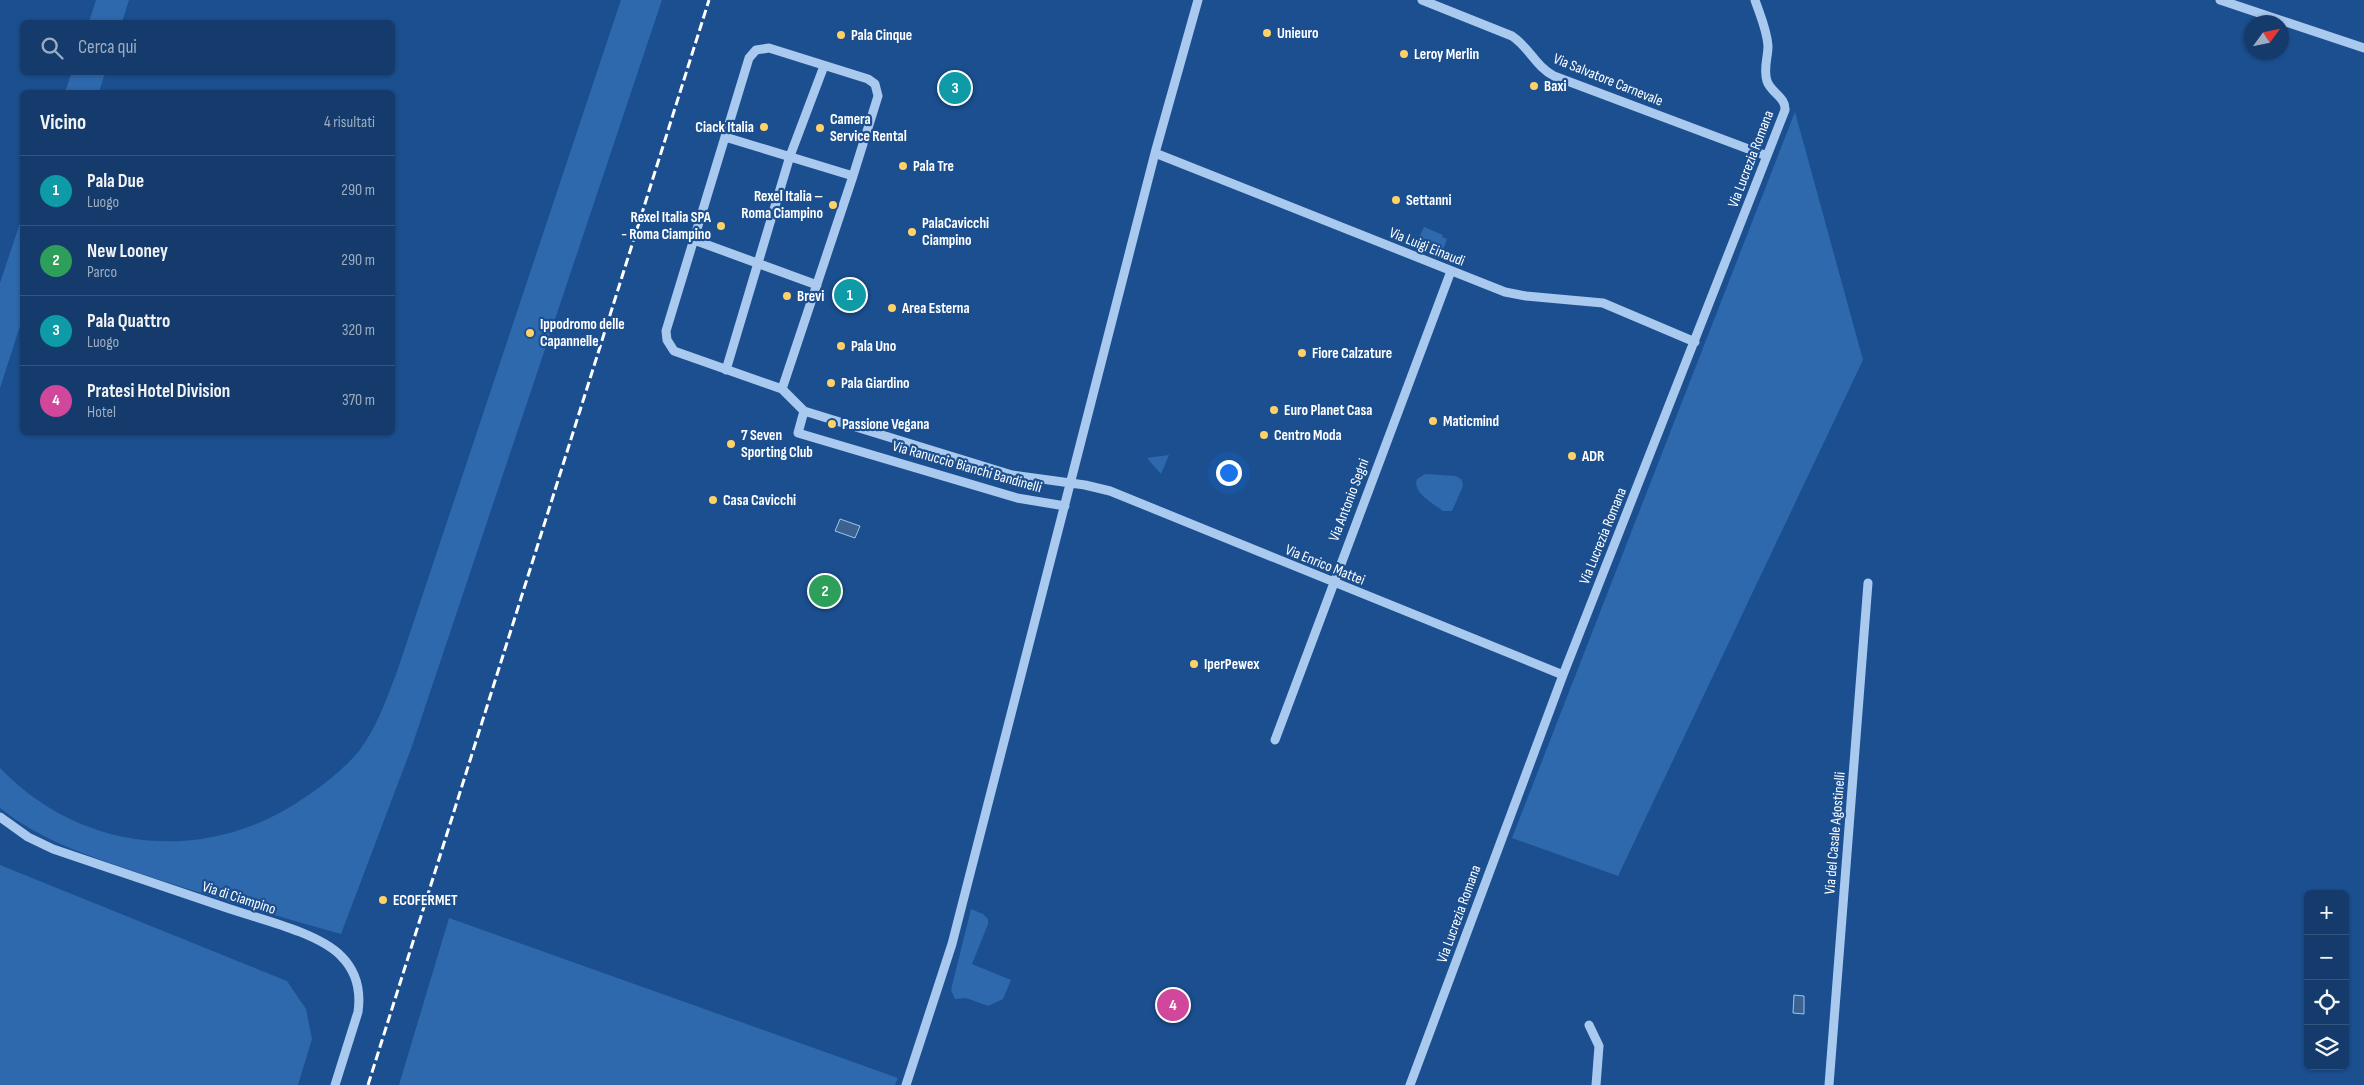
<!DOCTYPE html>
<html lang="it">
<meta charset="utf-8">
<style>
body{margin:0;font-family:"Sofia Sans Condensed",sans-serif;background:#214673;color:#f1f3f6}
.controls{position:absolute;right:15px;bottom:15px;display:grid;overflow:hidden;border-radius:8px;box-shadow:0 1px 4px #0004}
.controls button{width:45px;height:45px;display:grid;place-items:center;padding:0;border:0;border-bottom:1px solid #33557e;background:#143b6b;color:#f1f3f6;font:25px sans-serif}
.compass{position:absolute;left:2244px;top:15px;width:45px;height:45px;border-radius:50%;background:#143b6b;box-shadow:0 1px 4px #0004;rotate:57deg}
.you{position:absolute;left:1228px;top:472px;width:18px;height:18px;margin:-12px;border:4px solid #fff;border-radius:50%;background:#1a73e8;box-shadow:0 0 0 8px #1a73e833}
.badge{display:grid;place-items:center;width:32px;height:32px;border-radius:50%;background:#ffd166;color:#fff;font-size:16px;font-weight:700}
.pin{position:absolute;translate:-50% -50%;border:2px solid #fff;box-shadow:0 1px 5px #0006}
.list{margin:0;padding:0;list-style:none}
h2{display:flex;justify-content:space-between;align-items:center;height:65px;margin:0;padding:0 20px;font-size:21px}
h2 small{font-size:16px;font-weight:400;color:#9dadc1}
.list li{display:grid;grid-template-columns:32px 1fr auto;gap:15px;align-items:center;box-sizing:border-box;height:70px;padding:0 20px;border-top:1px solid #33557e}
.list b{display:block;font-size:19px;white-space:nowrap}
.list p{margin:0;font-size:16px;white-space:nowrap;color:#9dadc1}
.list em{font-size:16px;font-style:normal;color:#9dadc1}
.icon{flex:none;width:28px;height:28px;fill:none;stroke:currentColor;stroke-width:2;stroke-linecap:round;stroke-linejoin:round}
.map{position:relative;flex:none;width:2364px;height:1085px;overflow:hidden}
.search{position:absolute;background:#143b6b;box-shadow:0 1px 4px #0004;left:20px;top:20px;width:375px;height:55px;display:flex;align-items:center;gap:12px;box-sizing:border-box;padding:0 18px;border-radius:8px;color:#9dadc1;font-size:19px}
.panel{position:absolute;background:#143b6b;box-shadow:0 1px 4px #0004;left:20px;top:90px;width:375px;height:345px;border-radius:8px}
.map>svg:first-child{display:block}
.green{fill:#2e69ad}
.water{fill:#3c6290;stroke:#9cc4f0}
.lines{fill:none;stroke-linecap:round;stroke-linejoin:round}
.minor{stroke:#a9c9ee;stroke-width:9}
.rail{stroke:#fff;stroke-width:3;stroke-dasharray:9 4;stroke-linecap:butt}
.poi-dot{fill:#ffd166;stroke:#1b4f8f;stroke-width:2}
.labels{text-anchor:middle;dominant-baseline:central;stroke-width:4.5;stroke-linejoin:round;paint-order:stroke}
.poi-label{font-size:15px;font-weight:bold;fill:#fff;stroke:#1b4f8f;text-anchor:start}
.street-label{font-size:15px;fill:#fff;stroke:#1b4f8f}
</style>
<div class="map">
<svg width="2364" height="1085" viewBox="0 0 2364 1085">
<rect width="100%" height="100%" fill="#1b4f8f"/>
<!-- green -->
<path class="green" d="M96,0H129L122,22H89Z
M621,0H662L411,749L341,934C276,916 212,897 148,876C96,858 44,843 0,808V768C84,855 209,865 307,796C326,783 344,769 359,751C378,726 388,695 399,666Z
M72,72H105V73L99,92H65Z
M1795,112L1863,360L1618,876L1512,838Z
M22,217V320L0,388V283Z
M1424,227L1443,235L1442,237L1447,239L1443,250L1418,240Z
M1169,455L1161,474L1147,458Z
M1425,474L1456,476L1462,480L1463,486L1452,511H1443C1433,503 1412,493 1417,479Z
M0,865L287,981L306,1009L312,1039L298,1085H0Z
M971,909L983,914L988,919V924L972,964L1011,980L1003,999L988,1006L966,998L955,999L951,990Z
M449,918L898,1078L895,1085H399Z"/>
<!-- water -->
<path class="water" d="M840,519L860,526L855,538L835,531Z
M1794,995L1804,996V1014L1793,1013Z"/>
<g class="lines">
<!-- minor -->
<path class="minor" d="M1422,0L1512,36C1529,47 1536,67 1554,76L1767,156
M2220,0L2364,48
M725,137L749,58L756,50L769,48L868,79L875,84L878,96L853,176
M1155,153L1505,292L1526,296L1603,303L1695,342
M694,240L817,285
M726,370L790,156L824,66
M782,389L853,176L725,137L666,331L667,340L674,351L782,389L804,411L1012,475L1085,485L1110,491L1563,675
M804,411L798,433L1017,498L1065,506
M1275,740L1451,271
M0,817L28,837L53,849C112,869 171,889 230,909C260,919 319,933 341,956C356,971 361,991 358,1012L335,1085
M1589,1025L1599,1046L1596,1085
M906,1085L952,944L1155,153L1198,0
M1410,1085L1563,675L1785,110C1786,97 1771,93 1767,81C1763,69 1768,58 1768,46C1767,30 1760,15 1755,0
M1829,1085L1868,583"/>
<!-- rail -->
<path class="rail" d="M368,1085L709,0"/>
</g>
<!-- markers -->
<g class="poi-dot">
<circle cx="1267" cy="33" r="5"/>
<circle cx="841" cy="35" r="5"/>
<circle cx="1404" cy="54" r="5"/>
<circle cx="1534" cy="86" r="5"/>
<circle cx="764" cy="127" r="5"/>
<circle cx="820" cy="128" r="5"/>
<circle cx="903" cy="166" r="5"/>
<circle cx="1396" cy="200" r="5"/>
<circle cx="833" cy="205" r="5"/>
<circle cx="721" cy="226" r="5"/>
<circle cx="912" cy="232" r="5"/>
<circle cx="787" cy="296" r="5"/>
<circle cx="892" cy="308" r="5"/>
<circle cx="530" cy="333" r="5"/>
<circle cx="841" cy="346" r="5"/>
<circle cx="1302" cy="353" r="5"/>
<circle cx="831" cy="383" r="5"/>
<circle cx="1274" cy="410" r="5"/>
<circle cx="1433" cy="421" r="5"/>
<circle cx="832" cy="424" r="5"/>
<circle cx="1264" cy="435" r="5"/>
<circle cx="731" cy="444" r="5"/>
<circle cx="1572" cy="456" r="5"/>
<circle cx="713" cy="500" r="5"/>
<circle cx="1194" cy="664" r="5"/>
<circle cx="383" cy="900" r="5"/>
</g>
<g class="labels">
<!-- poi labels -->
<g class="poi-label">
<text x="1277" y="33">Unieuro</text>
<text x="851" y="35">Pala Cinque</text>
<text x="1414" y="54">Leroy Merlin</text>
<text x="1544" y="86">Baxi</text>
<text x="830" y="119">Camera<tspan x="830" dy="17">Service Rental</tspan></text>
<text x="754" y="127" text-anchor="end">Ciack Italia</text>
<text x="913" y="166">Pala Tre</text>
<text x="823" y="196" text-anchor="end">Rexel Italia –<tspan x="823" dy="17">Roma Ciampino</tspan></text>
<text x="1406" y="200">Settanni</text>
<text x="711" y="217" text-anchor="end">Rexel Italia SPA<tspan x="711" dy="17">- Roma Ciampino</tspan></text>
<text x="922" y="223">PalaCavicchi<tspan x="922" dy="17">Ciampino</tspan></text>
<text x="797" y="296">Brevi</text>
<text x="902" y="308">Area Esterna</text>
<text x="540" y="324">Ippodromo delle<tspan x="540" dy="17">Capannelle</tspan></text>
<text x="851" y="346">Pala Uno</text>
<text x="1312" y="353">Fiore Calzature</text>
<text x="841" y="383">Pala Giardino</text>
<text x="1284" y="410">Euro Planet Casa</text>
<text x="1443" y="421">Maticmind</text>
<text x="842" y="424">Passione Vegana</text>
<text x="741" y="435">7 Seven<tspan x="741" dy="17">Sporting Club</tspan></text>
<text x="1274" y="435">Centro Moda</text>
<text x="1582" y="456">ADR</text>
<text x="723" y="500">Casa Cavicchi</text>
<text x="1204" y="664">IperPewex</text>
<text x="393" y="900">ECOFERMET</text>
</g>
<!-- street labels -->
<g class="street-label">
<text transform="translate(1608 80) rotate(22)">Via Salvatore Carnevale</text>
<text transform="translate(1751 159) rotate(-69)">Via Lucrezia Romana</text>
<text transform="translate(1427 247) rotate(22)">Via Luigi Einaudi</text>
<text transform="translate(967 467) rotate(16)">Via Ranuccio Bianchi Bandinelli</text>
<text transform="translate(1349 500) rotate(-69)">Via Antonio Segni</text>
<text transform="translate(1603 536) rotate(-68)">Via Lucrezia Romana</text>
<text transform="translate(1325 565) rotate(22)">Via Enrico Mattei</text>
<text transform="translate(1835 833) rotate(-85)">Via del Casale Agostinelli</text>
<text transform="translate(239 898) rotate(18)">Via di Ciampino</text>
<text transform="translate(1459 914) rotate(-70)">Via Lucrezia Romana</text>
</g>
</g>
</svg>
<div class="controls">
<button>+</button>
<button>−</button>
<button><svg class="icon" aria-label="locate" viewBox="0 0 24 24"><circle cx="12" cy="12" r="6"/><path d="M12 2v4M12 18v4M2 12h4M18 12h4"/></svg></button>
<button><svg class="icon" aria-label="layers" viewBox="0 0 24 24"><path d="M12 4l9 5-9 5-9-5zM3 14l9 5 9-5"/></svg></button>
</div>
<svg class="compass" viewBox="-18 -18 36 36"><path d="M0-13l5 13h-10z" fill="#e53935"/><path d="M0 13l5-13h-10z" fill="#9dadc1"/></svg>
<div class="you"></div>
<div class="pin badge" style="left:850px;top:295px;background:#0f9aa8">1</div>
<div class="pin badge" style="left:825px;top:591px;background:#2e9e5b">2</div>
<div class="pin badge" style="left:955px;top:88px;background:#0f9aa8">3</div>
<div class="pin badge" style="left:1173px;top:1005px;background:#d1479c">4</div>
<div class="search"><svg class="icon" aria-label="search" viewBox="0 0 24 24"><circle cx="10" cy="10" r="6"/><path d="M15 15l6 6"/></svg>Cerca qui</div>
<section class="panel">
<h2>Vicino<small>4 risultati</small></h2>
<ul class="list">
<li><span class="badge" style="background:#0f9aa8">1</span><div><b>Pala Due</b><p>Luogo</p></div><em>290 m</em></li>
<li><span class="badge" style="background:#2e9e5b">2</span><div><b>New Looney</b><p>Parco</p></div><em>290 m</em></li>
<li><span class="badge" style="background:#0f9aa8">3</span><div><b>Pala Quattro</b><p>Luogo</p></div><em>320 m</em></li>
<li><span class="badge" style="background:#d1479c">4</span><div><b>Pratesi Hotel Division</b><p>Hotel</p></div><em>370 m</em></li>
</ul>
</section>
</div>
